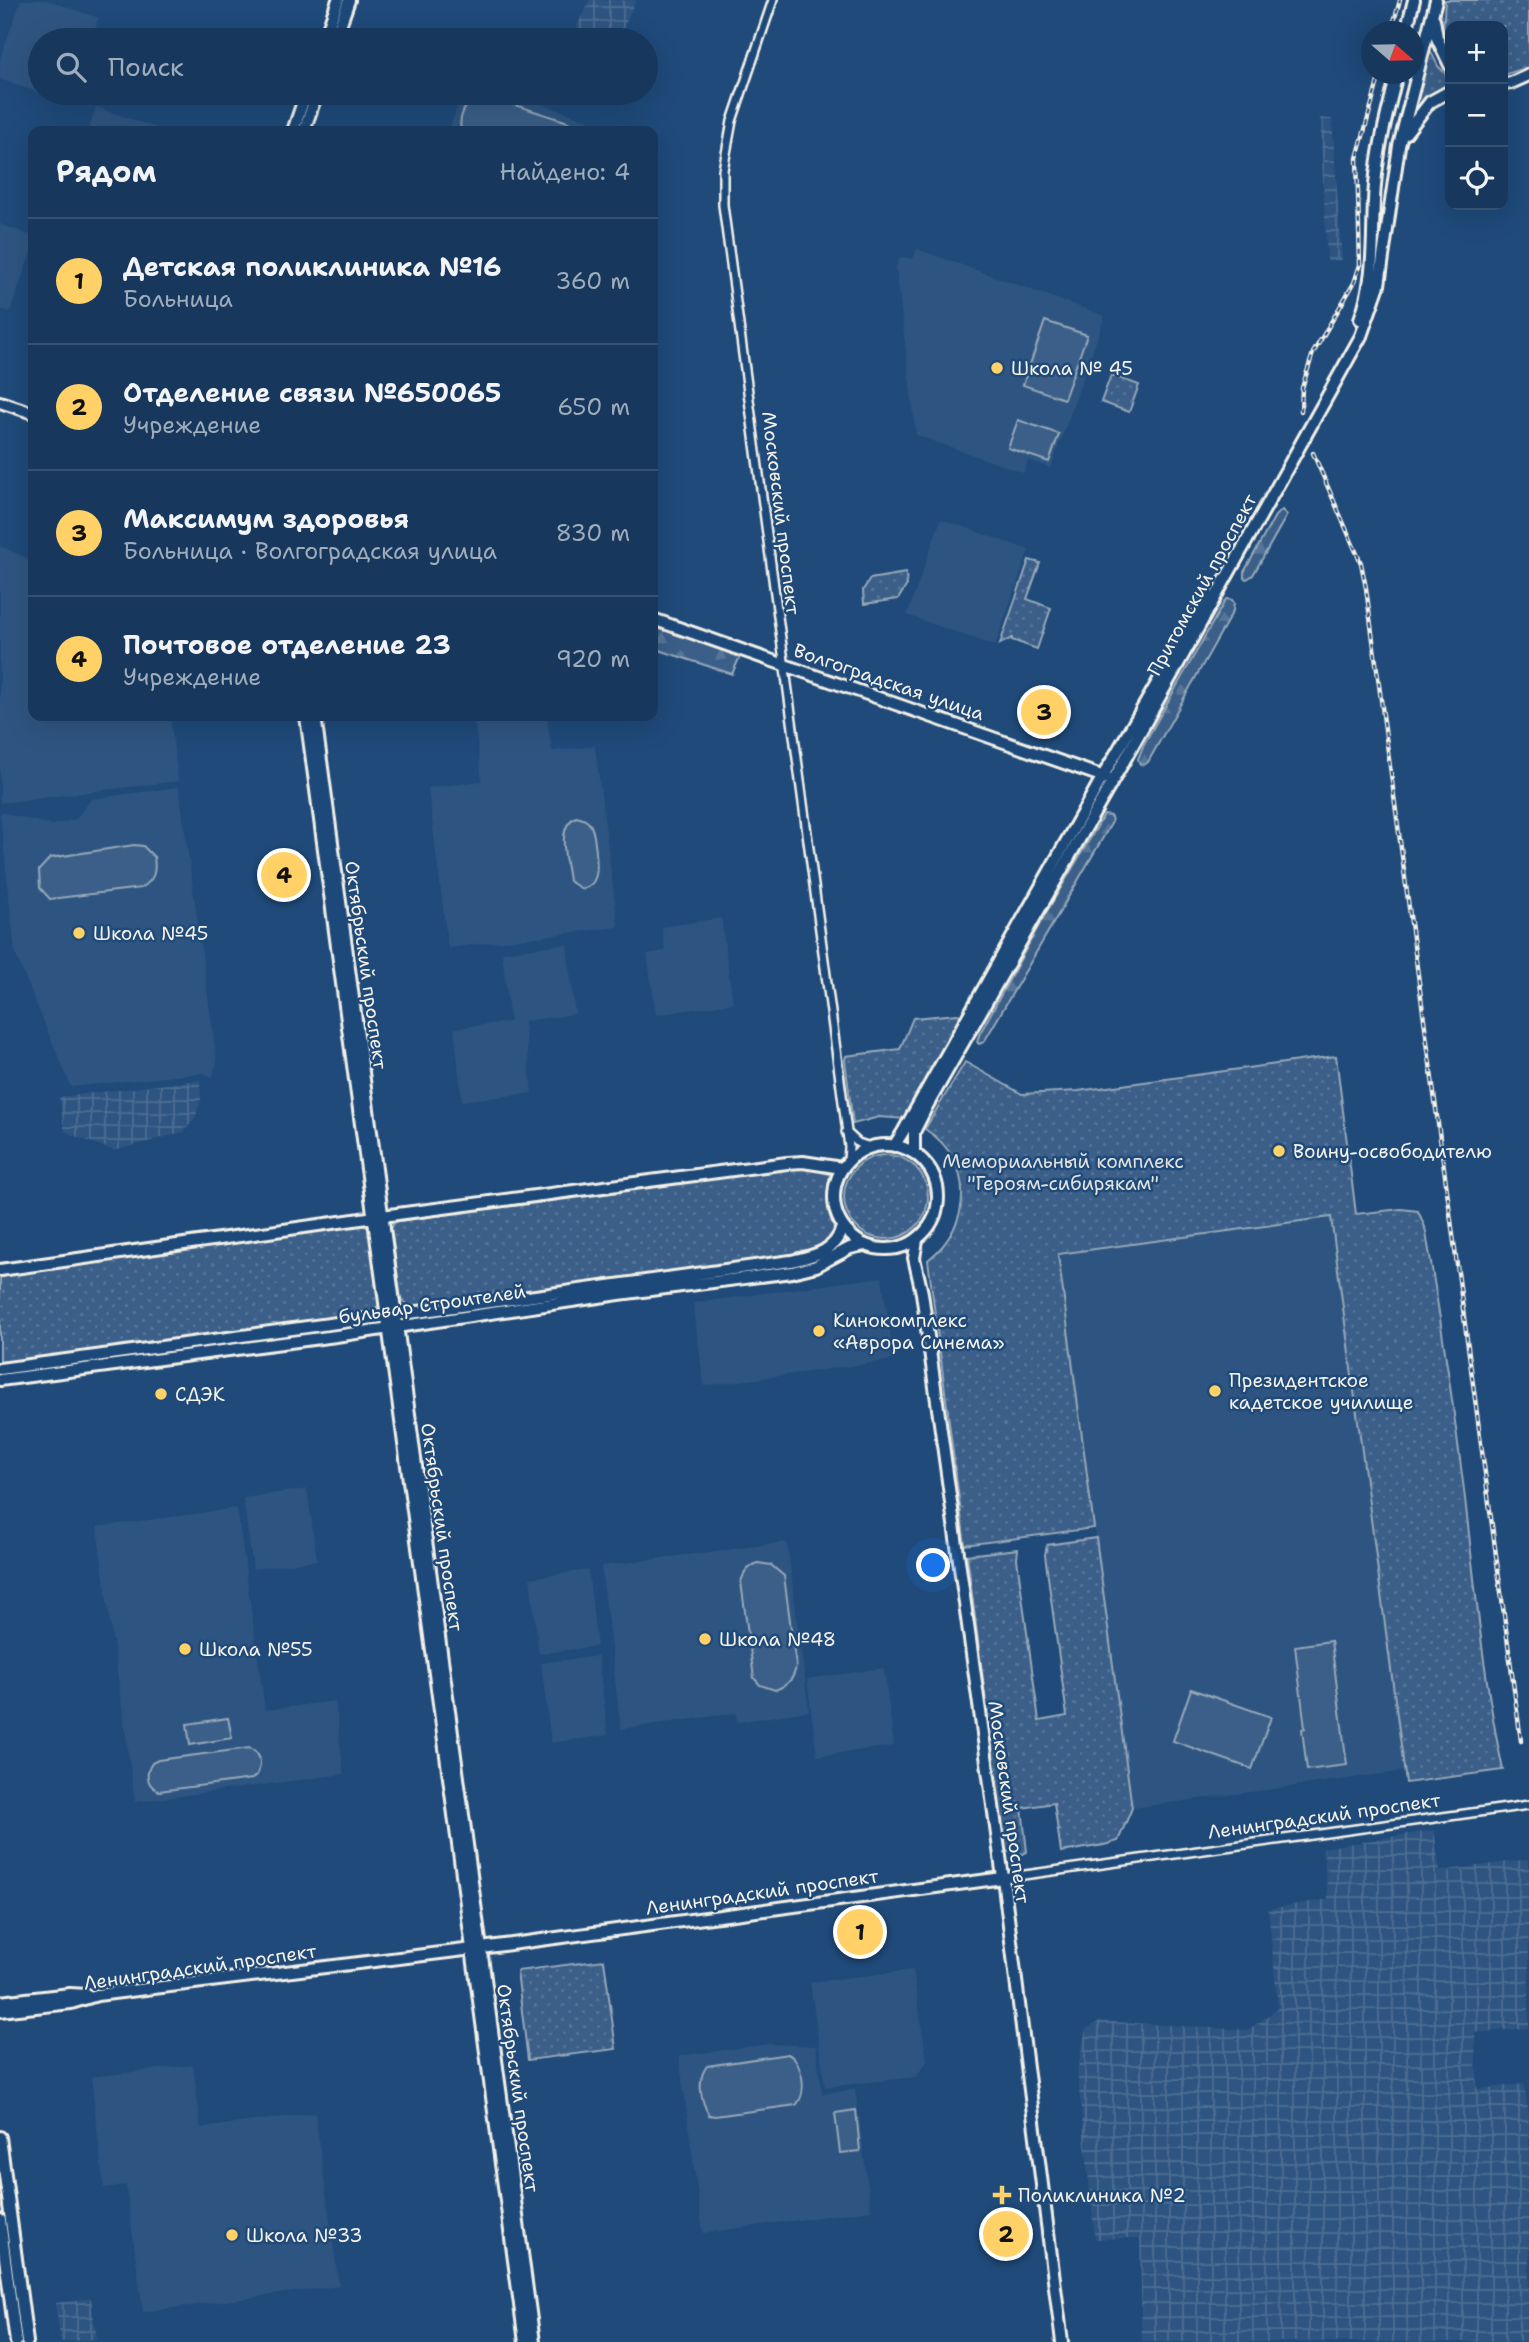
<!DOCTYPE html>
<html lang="ru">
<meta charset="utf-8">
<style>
body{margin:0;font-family:"Shantell Sans",sans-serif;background:#244365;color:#f1f3f6}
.controls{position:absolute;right:21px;top:21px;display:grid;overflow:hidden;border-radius:14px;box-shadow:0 7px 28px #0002}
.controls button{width:63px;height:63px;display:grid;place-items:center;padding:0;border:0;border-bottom:2px solid #365272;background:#17385c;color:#f1f3f6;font:35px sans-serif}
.compass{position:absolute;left:1361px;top:21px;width:63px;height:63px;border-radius:50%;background:#17385c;box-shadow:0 7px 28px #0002;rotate:110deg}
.you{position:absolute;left:934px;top:1566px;width:24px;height:24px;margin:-18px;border:5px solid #fff;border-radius:50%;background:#1a73e8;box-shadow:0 0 0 10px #1a73e833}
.badge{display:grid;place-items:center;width:46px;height:46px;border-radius:50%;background:#ffd166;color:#111;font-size:23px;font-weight:700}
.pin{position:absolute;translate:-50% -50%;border:4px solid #fff;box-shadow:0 2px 7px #0006}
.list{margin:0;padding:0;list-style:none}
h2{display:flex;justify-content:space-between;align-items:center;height:91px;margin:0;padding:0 28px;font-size:30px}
h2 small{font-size:23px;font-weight:400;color:#9eacbb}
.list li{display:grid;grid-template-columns:46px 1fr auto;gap:21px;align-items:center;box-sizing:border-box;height:126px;padding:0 28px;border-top:2px solid #365272}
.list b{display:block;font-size:26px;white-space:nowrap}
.list p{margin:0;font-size:23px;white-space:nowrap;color:#9eacbb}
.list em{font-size:23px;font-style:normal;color:#9eacbb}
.icon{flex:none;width:38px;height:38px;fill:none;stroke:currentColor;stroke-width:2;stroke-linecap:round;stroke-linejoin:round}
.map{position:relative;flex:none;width:1529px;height:2342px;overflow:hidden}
.search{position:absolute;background:#17385c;box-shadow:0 7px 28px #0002;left:28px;top:28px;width:630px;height:77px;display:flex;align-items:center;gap:18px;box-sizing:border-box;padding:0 24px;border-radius:38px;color:#9eacbb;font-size:26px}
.panel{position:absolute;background:#17385c;box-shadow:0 7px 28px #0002;left:28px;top:126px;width:630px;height:595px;border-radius:14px}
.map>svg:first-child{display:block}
.built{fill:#2d5581}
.industrial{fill:url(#industrial-grid)}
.grass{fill:url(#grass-dots);stroke:#97a8b8;stroke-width:2}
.forest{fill:url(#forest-firs);stroke:#97a8b8;stroke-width:2}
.garden{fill:#3a5f88;stroke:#97a8b8;stroke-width:2}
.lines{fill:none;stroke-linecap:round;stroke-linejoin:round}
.street-casing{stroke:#f4f1e8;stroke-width:12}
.secondary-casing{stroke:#f4f1e8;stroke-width:16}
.street{stroke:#1f4a7a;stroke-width:7}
.secondary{stroke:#1f4a7a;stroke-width:10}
.rail-casing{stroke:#f4f1e8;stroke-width:4.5}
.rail{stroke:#1f4a7a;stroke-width:2;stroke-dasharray:5;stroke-linecap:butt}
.poi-dot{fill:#ffd166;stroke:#1f4a7a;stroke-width:2.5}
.labels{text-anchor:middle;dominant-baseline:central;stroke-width:5;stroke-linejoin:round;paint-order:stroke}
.poi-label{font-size:19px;fill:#f4f1e8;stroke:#1f4a7a;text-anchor:start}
.street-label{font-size:19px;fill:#f4f1e8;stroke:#1f4a7a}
.park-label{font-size:19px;fill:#e1e2de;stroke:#1f4a7a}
</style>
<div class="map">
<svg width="1529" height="2342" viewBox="0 0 1529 2342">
<defs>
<pattern id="industrial-grid" width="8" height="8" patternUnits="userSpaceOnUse" patternTransform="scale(1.75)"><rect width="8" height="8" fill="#2d5581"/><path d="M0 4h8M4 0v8" fill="none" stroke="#4c6e93"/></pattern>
<pattern id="grass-dots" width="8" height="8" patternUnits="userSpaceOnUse" patternTransform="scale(1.75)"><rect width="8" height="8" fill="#3a5f88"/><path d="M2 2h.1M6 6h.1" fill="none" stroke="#577699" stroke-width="1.8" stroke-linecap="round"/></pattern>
<pattern id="forest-firs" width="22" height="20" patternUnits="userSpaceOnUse" patternTransform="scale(1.75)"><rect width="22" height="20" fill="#3a5f88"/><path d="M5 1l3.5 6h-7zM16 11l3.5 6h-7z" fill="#577699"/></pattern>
</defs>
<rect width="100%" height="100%" fill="#1f4a7a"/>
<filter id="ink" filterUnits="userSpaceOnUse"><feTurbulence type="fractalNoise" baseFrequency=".0143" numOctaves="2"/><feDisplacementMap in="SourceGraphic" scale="14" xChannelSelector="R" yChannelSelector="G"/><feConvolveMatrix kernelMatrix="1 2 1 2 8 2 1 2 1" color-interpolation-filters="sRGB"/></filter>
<g filter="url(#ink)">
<!-- built -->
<path class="built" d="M21,0H47L99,18L91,40H40V93H73L69,103L0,79V59Z
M462,93H510L588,120L590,131H449Z
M96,107L165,131H88Z
M0,224L33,236V247L10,312L0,309Z
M917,249L1105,316L1051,468L1028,460L1024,473L916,435L896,268L900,257L913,259Z
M941,519L1029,550L995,646L907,615Z
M0,546L33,561V716H170L178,781L0,803Z
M474,716H547L552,751L595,746L618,927L448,948L428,788L482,781Z
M179,787L217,1062L212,1078L204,1073L71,1087L15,953L0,812L52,825L76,819L91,799Z
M721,918L733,1003L656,1015L647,954L665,951L662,927Z
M567,944L575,1014L524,1021L532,1093L462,1101L454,1028L510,1022L502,952Z
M1331,1217L1405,1771L1132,1808L1058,1254Z
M882,1277L894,1360L704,1386L693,1303Z
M307,1489L317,1560L253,1569L243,1498Z
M237,1508L265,1710L335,1701L344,1774L135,1802L97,1527Z
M787,1542L809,1711L737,1722L736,1713L621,1729L601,1566Z
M588,1570L597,1646L539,1654L530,1578Z
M598,1656L608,1735L551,1743L541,1663Z
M884,1668L894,1746L817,1756L807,1679Z
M913,1970L927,2061L916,2077L825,2087L810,1982Z
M770,2044L816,2046L822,2094L855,2089L871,2210L703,2233L679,2056Z
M193,2065L201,2128L315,2113L339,2286L143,2312L126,2185L104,2188L91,2077Z"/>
<!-- industrial -->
<path class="industrial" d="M589,0H636L618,40H571Z
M1320,118L1332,119L1342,260L1327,261Z
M200,1080L201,1100L195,1118L184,1132L114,1151L65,1132L59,1097Z
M1434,1830L1440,1871L1529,1859V2028L1475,2033L1477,2089L1524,2084L1529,2115V2342H1142L1140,2238L1095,2239L1077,2071L1086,2029L1100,2021L1248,2030L1278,2008L1268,1909L1328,1899L1323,1848Z
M91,2298L97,2339L61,2342L55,2303Z"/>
<!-- grass -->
<path class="grass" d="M1445,0H1529V67L1503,75V26H1450V49L1443,30Z
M1429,48L1438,66L1450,79V88L1410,121Z
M1111,375L1139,385L1129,412L1101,402Z
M1029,560L1040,563L1027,599L1051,608L1037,649L1012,640V638L1000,644Z
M906,573L907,585L898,599L864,604L863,590L870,579Z
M958,1014L963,1017L906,1119L879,1117L853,1124L845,1060L846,1056L900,1049L913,1018Z
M1336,1056L1356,1214L1401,1209L1418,1211L1425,1227C1440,1314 1453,1402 1464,1490C1475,1584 1483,1678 1503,1770L1406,1783L1331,1217L1058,1254L1094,1528L965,1545L928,1260C973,1225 975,1161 925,1129L965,1062L1022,1094L1078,1091Z
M844 1197a42 42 0 1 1 84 0a42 42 0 1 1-84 0Z
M790,1168L818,1169L830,1175L827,1197L835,1234C825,1253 795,1254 776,1257L419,1306L408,1305L401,1299L391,1229L394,1223L399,1221Z
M363,1225L371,1229L380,1304L370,1313L0,1364V1275Z
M1096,1538L1132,1808L1118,1841L1104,1845L1061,1852L1054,1803L1022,1808L1027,1852L1023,1854L1005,1851L967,1555L1018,1549L1017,1559L1039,1721L1067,1716L1045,1555L1047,1545Z
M604,1960L616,2049L528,2060L517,1971Z"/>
<!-- forest -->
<path class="forest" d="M1282,510L1287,515L1253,575L1247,579L1244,578V572L1275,516Z
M1226,599L1232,600L1234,603L1233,611L1148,762L1144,765L1140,764L1138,759L1144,744Z
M653,620L743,650L732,674L653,648Z
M1104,815L1111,816L1112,822L984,1042L979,1044L977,1042L979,1035L1043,918Z"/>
<!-- garden -->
<path class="garden" d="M484,95L568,122L578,131H461C458,114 467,99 484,95Z
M1045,321L1087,335L1064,399L1023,385Z
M1018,420L1059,434L1049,462L1008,448Z
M576,817C582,818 588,820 591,826C595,834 599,870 595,878C593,885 588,887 582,889L569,881C567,862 555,827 576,817Z
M134,845L143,846L154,857C156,871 155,880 141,888L50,899L40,888L39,870L50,858Z
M758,1563L771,1565L784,1576L796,1666C794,1679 788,1685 775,1690L760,1685L754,1678L741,1582C744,1572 748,1567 758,1563Z
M1331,1641L1347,1765L1307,1770L1302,1729L1305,1728L1295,1646Z
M1191,1689L1271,1717L1252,1769L1173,1741Z
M228,1718L232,1738L190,1745L187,1724Z
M250,1748C262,1754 262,1764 257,1775L252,1779L159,1791C146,1785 145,1774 152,1763L158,1760Z
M788,2054C803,2062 808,2093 796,2105L715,2116L709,2115C701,2101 696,2080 707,2066Z
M856,2110L860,2151L840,2153L835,2113Z"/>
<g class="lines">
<!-- street casing -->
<g class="street-casing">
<path id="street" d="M773,0L732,121L723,170V205L849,1147L848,1161
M846,1132L858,1143L870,1147
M1003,1878L1529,1805"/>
</g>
<!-- secondary casing -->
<g class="secondary-casing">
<path id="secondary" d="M1434,19L1437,38L1450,65
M1406,32L1414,0
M324,40L338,0
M335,40L349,0
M1503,84L1511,83L1529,75
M293,131L306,93
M304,131L317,93
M1405,134L1430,102L1450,91
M1360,319C1377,274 1371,231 1375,185C1378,147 1388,110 1397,74
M0,402L33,413
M653,619L1107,778
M306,716L525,2342
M315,716L534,2342
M834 1197a52 52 0 1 1 104 0a52 52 0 1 1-104 0Z
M894,1146L903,1132L1103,776L1208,596
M914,1153V1132L927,1106L1124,761L1361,336L1379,285L1399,146L1436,0
M917,1240L914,1258L922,1293L1003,1878L1062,2342
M0,1270L382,1216L787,1163L803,1162L842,1168
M0,1369L791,1261C813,1256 836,1252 842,1227
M0,1380L336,1336L619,1294L792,1272L816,1266L850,1248L864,1245
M0,2002L70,1994L87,1995
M0,2011L71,2003L97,1995L481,1948L1003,1878
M0,2137L27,2342
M0,2220L16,2342"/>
</g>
<!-- street -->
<use href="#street" class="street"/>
<!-- secondary -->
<use href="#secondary" class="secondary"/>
<!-- rail casing -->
<g class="rail-casing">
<path id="rail" d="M1391,32L1400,0
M1301,411L1302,388L1313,353L1354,283L1360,265L1357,158L1380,74
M1313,453L1361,563L1366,588L1521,1741"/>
</g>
<!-- rail -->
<use href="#rail" class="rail"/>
</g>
</g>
<!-- markers -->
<g class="poi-dot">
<circle cx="997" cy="368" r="7"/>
<circle cx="79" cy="933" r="7"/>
<circle cx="1279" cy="1151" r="7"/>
<circle cx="819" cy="1331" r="7"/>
<circle cx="1215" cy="1391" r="7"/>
<circle cx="161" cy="1394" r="7"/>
<circle cx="705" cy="1639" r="7"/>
<circle cx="185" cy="1649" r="7"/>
<path d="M998.5 2184.5h7v7h7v7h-7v7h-7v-7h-7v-7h7z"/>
<circle cx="232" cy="2235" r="7"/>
</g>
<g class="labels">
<!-- poi labels -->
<g class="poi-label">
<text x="1011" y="368">Школа № 45</text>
<text x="93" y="933">Школа №45</text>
<text x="1293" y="1151">Воину-освободителю</text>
<text x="833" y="1320">Кинокомплекс<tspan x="833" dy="22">«Аврора Синема»</tspan></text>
<text x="1229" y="1380">Президентское<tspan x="1229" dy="22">кадетское училище</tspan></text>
<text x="175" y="1394">СДЭК</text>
<text x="719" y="1639">Школа №48</text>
<text x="199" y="1649">Школа №55</text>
<text x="1018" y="2195">Поликлиника №2</text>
<text x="246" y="2235">Школа №33</text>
</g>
<!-- street labels -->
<g class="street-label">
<text transform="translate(781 513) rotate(83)">Московский проспект</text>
<text transform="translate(1202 585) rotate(-61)">Притомский проспект</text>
<text transform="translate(889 682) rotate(19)">Волгоградская улица</text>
<text transform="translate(366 965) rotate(82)">Октябрьский проспект</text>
<text transform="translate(432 1304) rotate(-8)">бульвар Строителей</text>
<text transform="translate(442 1527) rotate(82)">Октябрьский проспект</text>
<text transform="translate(1009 1802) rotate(82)">Московский проспект</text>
<text transform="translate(1324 1816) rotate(-8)">Ленинградский проспект</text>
<text transform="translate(762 1892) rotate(-8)">Ленинградский проспект</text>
<text transform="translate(200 1967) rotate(-8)">Ленинградский проспект</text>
<text transform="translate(518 2088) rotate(82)">Октябрьский проспект</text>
</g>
<!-- park labels -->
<g class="park-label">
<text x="1063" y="1161">Мемориальный комплекс<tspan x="1063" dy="22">"Героям-сибирякам"</tspan></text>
</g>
</g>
</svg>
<div class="controls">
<button>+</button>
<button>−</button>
<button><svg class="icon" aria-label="locate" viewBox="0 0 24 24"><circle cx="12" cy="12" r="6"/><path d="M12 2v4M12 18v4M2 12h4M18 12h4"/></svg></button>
</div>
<svg class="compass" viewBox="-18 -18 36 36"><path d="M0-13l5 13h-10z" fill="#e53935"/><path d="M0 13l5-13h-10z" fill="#9eacbb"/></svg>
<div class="you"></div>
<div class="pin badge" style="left:860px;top:1932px">1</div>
<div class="pin badge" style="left:1006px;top:2234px">2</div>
<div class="pin badge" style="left:1044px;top:712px">3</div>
<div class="pin badge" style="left:284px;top:875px">4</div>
<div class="search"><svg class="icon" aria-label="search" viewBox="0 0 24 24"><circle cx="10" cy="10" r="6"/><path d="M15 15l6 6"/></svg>Поиск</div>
<section class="panel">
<h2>Рядом<small>Найдено: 4</small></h2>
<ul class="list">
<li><span class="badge">1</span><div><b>Детская поликлиника №16</b><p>Больница</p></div><em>360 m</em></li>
<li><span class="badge">2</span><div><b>Отделение связи №650065</b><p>Учреждение</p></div><em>650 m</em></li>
<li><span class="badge">3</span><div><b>Максимум здоровья</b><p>Больница · Волгоградская улица</p></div><em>830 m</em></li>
<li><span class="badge">4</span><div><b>Почтовое отделение 23</b><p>Учреждение</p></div><em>920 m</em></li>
</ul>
</section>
</div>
